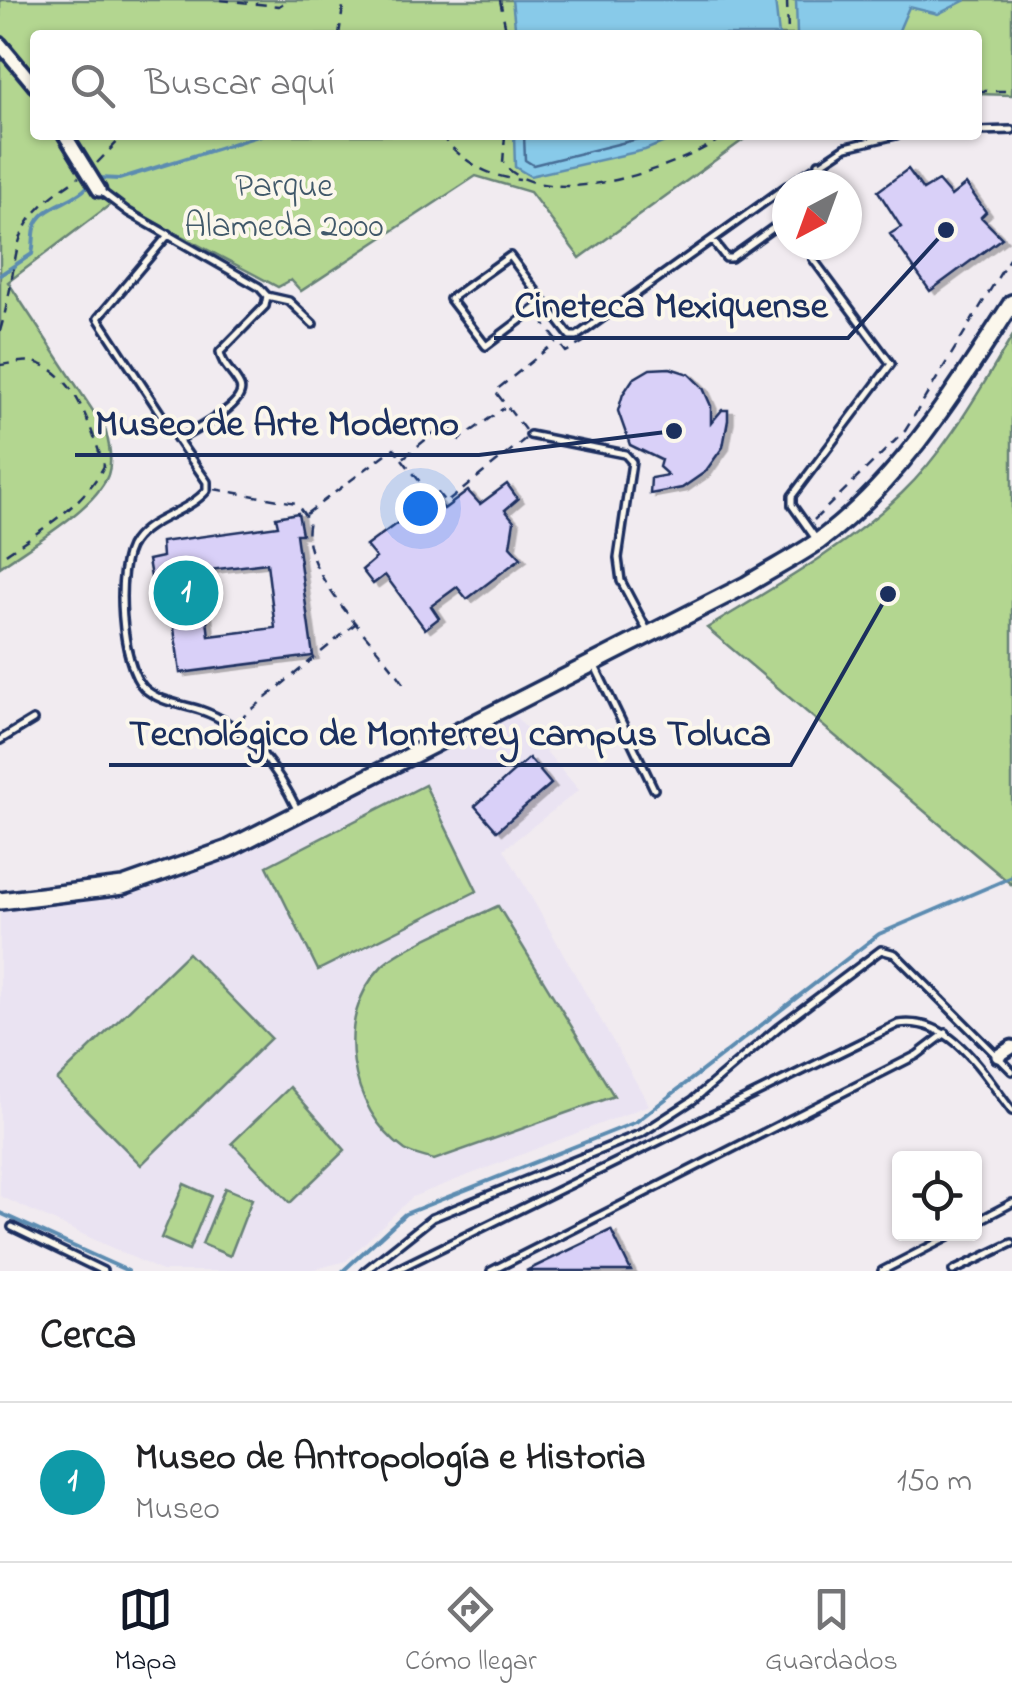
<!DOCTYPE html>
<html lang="es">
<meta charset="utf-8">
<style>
body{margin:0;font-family:"Indie Flower",sans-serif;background:#f6f6f6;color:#202124}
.controls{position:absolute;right:30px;bottom:30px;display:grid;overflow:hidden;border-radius:10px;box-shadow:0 2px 8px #0004}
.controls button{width:90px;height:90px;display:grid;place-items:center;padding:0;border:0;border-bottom:2px solid #e0e0e0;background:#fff;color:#202124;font:50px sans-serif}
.compass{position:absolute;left:772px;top:170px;width:90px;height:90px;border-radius:50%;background:#fff;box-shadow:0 2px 8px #0004;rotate:221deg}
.you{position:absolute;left:420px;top:508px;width:35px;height:35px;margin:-25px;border:8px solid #fff;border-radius:50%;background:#1a73e8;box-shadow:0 0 0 15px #1a73e833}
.badge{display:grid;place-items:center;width:65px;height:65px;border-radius:50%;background:#111827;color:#fff;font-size:32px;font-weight:700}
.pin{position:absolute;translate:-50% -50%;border:5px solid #fff;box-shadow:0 2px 10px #0006}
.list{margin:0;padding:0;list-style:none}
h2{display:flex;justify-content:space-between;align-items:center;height:130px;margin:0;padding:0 40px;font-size:42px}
h2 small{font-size:32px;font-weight:400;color:#757577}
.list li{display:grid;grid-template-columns:65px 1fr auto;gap:30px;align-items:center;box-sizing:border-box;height:160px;padding:0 40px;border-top:2px solid #e0e0e0}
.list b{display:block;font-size:38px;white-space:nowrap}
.list p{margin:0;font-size:32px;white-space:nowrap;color:#757577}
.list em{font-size:32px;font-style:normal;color:#757577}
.icon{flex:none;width:55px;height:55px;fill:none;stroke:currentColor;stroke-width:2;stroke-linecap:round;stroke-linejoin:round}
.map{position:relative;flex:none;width:1012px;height:1271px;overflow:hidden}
.search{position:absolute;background:#fff;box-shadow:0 2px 8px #0004;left:30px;right:30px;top:30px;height:110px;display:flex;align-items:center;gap:25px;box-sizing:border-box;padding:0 35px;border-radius:10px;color:#757577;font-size:38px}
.sheet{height:290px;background:#fff}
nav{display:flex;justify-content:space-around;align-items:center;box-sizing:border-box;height:140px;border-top:2px solid #e0e0e0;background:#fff;font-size:28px;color:#757577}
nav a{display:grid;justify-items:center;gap:5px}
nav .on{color:#111827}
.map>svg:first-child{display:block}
.built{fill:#eae3f2}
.green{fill:#b3d690;stroke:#678277;stroke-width:2.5}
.water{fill:#88cae9;stroke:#5c8cb1;stroke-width:2.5}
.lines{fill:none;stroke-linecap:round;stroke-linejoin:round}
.shore{stroke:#476d96;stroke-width:2.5}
.stream{stroke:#5c8cb1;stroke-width:4}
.building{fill:#d9d0f8;stroke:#1b2f5e;stroke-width:2.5;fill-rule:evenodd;filter:url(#shadow)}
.service-casing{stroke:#1b2f5e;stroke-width:12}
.minor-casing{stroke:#1b2f5e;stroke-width:19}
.secondary-casing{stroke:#1b2f5e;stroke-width:22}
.path{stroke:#1b2f5e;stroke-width:2.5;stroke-dasharray:10 8;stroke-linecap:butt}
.service{stroke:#fbf7ec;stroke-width:5}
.minor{stroke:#fbf7ec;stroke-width:11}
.secondary{stroke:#fbf7ec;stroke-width:15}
.labels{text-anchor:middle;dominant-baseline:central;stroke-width:8;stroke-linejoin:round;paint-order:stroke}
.park-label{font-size:35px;fill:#41596a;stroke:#fbf7ec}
.leader{fill:none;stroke:#1b2f5e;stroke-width:4}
.callout-dot{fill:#1b2f5e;stroke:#fbf7ec;stroke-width:4}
.callout-label{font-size:38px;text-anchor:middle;font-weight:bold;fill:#1b2f5e;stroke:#fbf7ec;stroke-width:8;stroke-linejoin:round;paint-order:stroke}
</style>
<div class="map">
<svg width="1012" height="1271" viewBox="0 0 1012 1271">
<defs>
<filter id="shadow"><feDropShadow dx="5.5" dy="3" stdDeviation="0" flood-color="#0004"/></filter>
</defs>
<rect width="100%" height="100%" fill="#f1ebf0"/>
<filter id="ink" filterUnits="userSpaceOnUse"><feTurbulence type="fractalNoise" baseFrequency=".01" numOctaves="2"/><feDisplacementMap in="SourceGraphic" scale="20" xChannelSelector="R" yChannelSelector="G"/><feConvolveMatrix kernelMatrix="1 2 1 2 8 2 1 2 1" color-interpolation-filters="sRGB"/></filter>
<g filter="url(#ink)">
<!-- built -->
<path class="built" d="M513,713L579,790L504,849L649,1105L412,1197L346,1261L308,1271H162L0,1196V908L84,901L165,884Z"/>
<!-- green -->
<path class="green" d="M0,0H1012V95L977,94V35H35V135H750L580,258L530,192L476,176L301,291L291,280L278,287L115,201L8,282L105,429C109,443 113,460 108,475C95,509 29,546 0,567Z
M1012,337V885L707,628C774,587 844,549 902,493C947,450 979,391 1012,337Z
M425,785L477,891L318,970L267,866Z
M498,906L614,1096L434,1160C425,1157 413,1155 405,1150C349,1110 332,1017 382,966C401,947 471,919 498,906Z
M188,953L271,1038L141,1165L57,1080Z
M290,1087L345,1150L290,1203L232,1143Z
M184,1184L211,1196L189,1250L161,1238Z
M225,1188L252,1199L230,1256L202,1244Z"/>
<!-- water -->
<path class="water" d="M512,0H775L779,35H516Z
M796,0H966L938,14L909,7L897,35H797Z
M514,135H682L645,150L530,176L515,167Z"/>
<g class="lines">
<!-- shore -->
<path class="shore" d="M524,135L525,160L533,165L654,135"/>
<!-- stream -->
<path class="stream" d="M98,178L119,179L261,135
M0,275L32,254C34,245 33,237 35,228C41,205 73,203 87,187
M0,1213L128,1271
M343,1271L405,1214L636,1122L879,934L1012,877"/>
</g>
<!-- building -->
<path class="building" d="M908,169L923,190L938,181L951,196L966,184L986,212L981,217L1002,238L930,291L890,234L901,227L878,191Z
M670,368L689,374L703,388L711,406V423L722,410H728V420L723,447L705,472L682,488L650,494L651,478L668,475L659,467L661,460L630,445L618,411L623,394L633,379L650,369Z
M507,484L518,499L505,510L514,521L510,546L521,558L467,599L457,587L431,606L439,618L425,629L385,575L373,584L362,570L376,558L366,546L434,496L444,509L468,491L480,504Z
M298,513L302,534H296L313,656L180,673L169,591L154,594L148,560L162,557L161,542L278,526L276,517ZM267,563L275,628L209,636L201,571Z
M529,758L551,784L497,831L475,806Z
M611,1230L631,1271H526Z"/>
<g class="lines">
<!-- service casing -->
<g class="service-casing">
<path id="service" d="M977,131L1012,130
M819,163L827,185
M789,185L846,147L896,135
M99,190L128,212L259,287L267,296L265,306L220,352C222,366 234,373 240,386C248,405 192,431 178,440L207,482V490C186,514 151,517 133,542C114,567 121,666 144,688C159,702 181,704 200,710C248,726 277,768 298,811
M169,234L98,318L178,440
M713,241L726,258H731L787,218
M510,256L544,302L486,346L450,299Z
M813,259L891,364L792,496V505L816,539
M267,296L289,301L313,324
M544,302L570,336H577L787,186
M530,435L625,454L632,462L618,558L621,581L648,632
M595,666L654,789
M0,740L33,720
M974,1223L1012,1203
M12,1227L103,1271
M365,1271L432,1218L642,1133L693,1100L780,1026L881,950L895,954L1012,1071
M394,1271L898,1024C953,1016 983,1074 1012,1111
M491,1271L917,1055L946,1033
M882,1271L954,1234
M953,1271L1012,1243"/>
</g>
<!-- minor casing -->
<g class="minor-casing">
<path id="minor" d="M0,44L35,86
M65,135L99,190
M998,1056L1012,1047"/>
</g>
<!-- secondary casing -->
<g class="secondary-casing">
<path id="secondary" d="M0,901L123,886L228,849L746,585C770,570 796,557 819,541C903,478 956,389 1012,303"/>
</g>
<!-- path -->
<path class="path" d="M220,0L279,6L288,0
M500,0L507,35
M787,0L788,35
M339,35L344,0
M977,91H1012
M440,135C463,161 485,176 520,180
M505,135L503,163C544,215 682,167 726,135
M97,163L124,135
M545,317V325L566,352L587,340
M0,331C25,247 0,228 79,177
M0,365C9,364 24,360 33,362C76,371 91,430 104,466C82,508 38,531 0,558
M525,430L495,391L557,341
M402,459L428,492L434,488L446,503L525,439
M214,489L296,503L309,521C295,571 379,644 404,684
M306,514L394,448L402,459L446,423L459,440L504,408
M814,520L905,431L1012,254
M238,721L355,624"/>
<!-- service -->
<use href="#service" class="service"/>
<!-- minor -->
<use href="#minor" class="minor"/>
<!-- secondary -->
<use href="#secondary" class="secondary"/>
</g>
</g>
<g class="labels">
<!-- park labels -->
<g class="park-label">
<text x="284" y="187">Parque<tspan x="284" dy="40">Alameda 2000</tspan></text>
</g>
</g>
<!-- callouts -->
<path class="leader" d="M946 230L848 338H494M674 431L479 455H75M888 594L791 765H109"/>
<g class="callout-dot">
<circle cx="946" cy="230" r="10"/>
<circle cx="674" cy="431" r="10"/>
<circle cx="888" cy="594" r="10"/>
</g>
<g class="callout-label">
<text x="671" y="317">Cineteca Mexiquense</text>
<text x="277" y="435">Museo de Arte Moderno</text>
<text x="450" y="745">Tecnológico de Monterrey campus Toluca</text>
</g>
</svg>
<div class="controls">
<button><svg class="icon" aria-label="locate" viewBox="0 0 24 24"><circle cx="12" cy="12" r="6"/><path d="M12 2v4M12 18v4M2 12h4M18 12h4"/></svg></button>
</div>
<svg class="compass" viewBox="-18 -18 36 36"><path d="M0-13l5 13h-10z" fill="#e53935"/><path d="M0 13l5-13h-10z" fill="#757577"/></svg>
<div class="you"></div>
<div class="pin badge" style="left:186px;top:593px;background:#0f9aa8">1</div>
<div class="search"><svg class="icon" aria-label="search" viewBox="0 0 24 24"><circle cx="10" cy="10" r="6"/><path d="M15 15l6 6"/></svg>Buscar aquí</div>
</div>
<section class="sheet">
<h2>Cerca<small></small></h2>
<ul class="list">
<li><span class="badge" style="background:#0f9aa8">1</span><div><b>Museo de Antropología e Historia</b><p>Museo</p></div><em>150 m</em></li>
</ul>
</section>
<nav>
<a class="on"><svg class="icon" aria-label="map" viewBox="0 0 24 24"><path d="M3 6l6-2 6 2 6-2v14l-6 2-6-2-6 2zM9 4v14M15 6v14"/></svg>Mapa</a>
<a><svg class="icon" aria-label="directions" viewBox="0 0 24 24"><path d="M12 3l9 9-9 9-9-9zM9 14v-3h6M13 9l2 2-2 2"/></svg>Cómo llegar</a>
<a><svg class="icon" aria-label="saved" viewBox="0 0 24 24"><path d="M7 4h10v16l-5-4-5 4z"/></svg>Guardados</a>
</nav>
